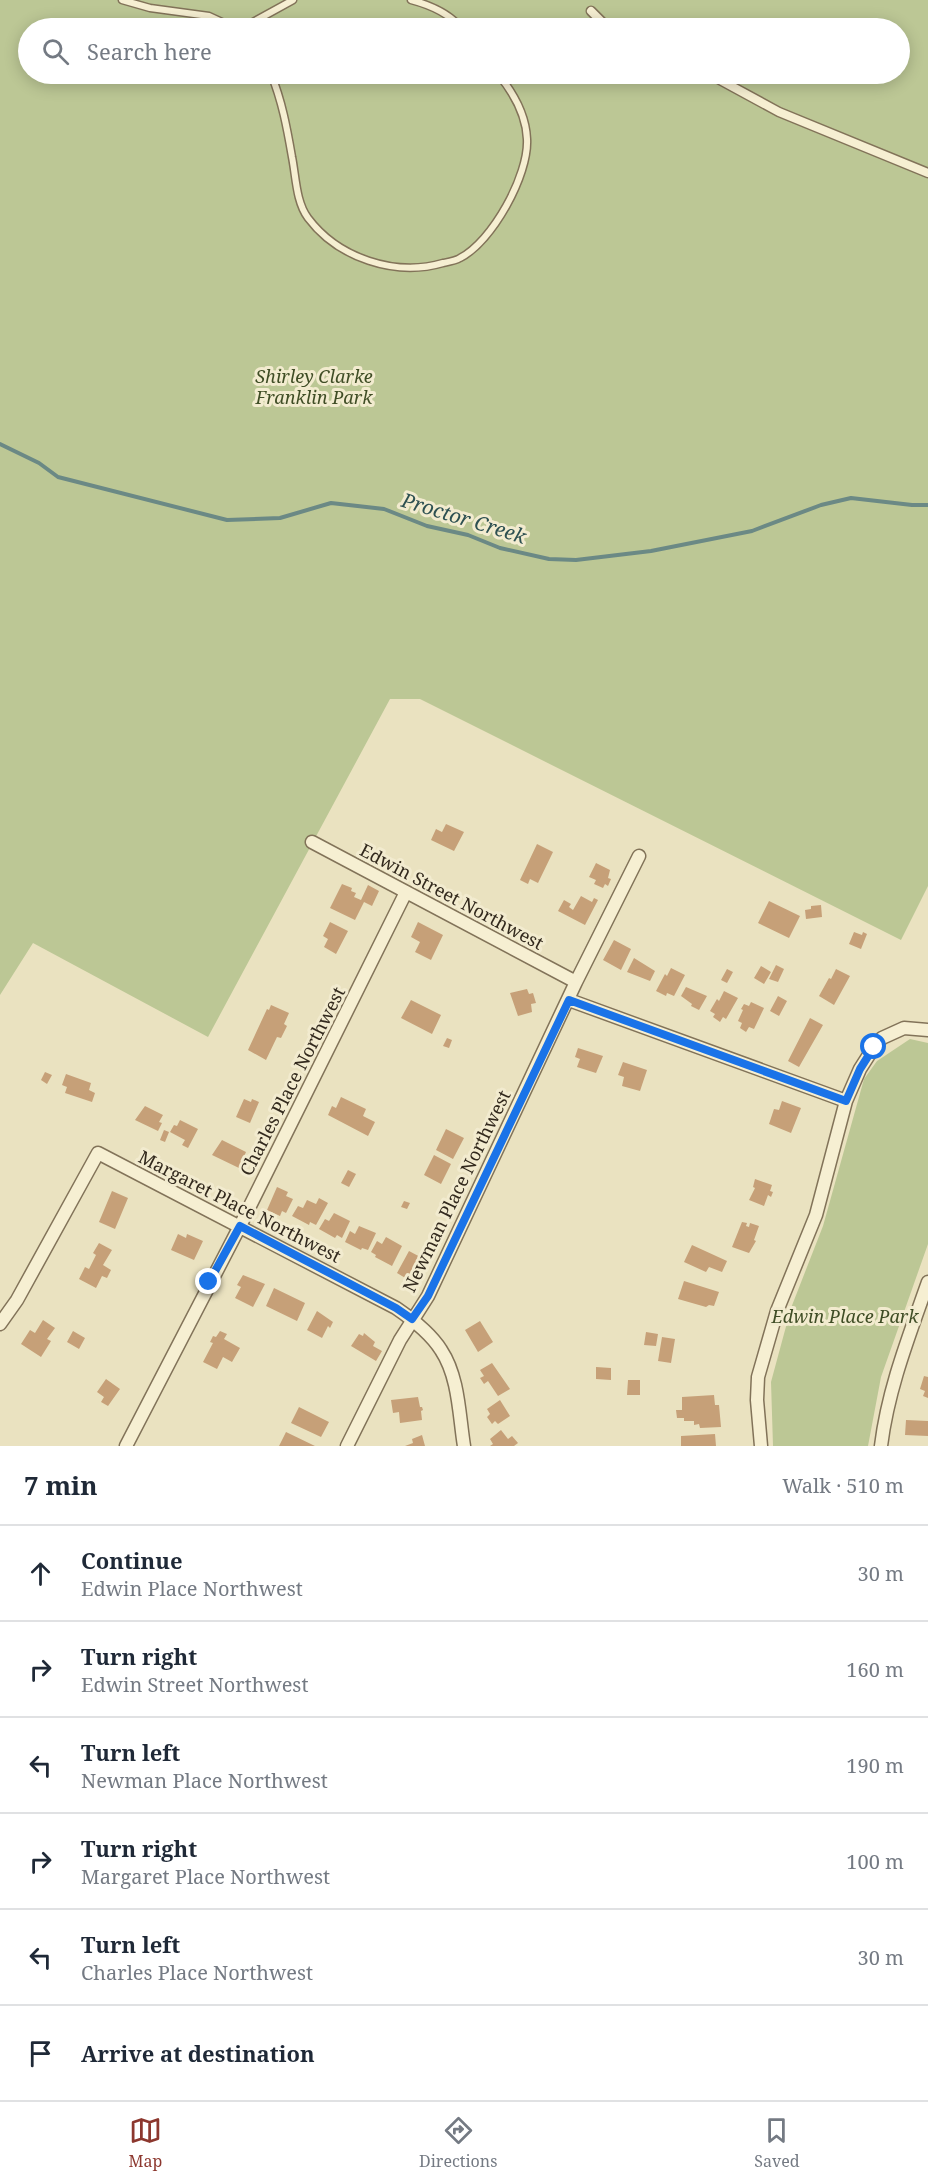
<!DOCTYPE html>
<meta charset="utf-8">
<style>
body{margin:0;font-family:"Noto Serif",serif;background:#f2f2f3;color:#1f2937}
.stop{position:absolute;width:18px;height:18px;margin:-14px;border:4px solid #1a73e8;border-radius:50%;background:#fff}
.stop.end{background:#1a73e8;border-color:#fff;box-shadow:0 2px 6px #0008}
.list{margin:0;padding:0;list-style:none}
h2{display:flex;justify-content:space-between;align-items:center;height:78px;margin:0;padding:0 24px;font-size:26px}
h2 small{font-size:20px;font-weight:400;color:#747a83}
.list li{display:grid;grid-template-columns:39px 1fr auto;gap:18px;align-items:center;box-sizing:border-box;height:96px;padding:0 24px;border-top:2px solid #e0e1e3}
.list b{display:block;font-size:22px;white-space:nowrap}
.list p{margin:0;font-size:20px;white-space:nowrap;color:#747a83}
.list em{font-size:20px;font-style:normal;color:#747a83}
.icon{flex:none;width:33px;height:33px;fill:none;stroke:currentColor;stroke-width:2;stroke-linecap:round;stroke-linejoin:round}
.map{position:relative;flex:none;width:928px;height:1446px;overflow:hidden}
.search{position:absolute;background:#fff;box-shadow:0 3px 15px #0003;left:18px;right:18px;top:18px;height:66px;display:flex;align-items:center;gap:15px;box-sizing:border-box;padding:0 21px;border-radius:33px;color:#747a83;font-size:22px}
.sheet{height:654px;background:#fff}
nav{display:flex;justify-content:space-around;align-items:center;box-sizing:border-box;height:84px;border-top:2px solid #e0e1e3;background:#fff;font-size:16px;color:#747a83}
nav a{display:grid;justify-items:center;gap:3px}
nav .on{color:#8c372e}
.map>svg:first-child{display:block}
.green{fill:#bcc795;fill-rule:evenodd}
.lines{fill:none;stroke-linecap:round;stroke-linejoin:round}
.stream{stroke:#6b8985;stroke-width:4}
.building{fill:#c6a078}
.service-casing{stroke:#827359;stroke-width:9}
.pedestrian-casing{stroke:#827359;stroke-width:11}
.minor-casing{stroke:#827359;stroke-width:15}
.service{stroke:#f6efd2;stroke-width:6}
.pedestrian{stroke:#f6efd2;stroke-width:8}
.minor{stroke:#f6efd2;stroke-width:12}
.route{stroke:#1a73e8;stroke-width:8}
.labels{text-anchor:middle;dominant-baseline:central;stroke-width:6;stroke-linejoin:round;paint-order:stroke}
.park-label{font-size:18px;font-style:italic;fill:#3f4d25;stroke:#f2ebcf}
.street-label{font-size:18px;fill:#32291d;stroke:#f2ebcf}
.water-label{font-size:20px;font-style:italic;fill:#2d5051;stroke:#f2ebcf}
</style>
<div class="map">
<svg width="928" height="1446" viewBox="0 0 928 1446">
<rect width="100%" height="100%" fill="#eae2c0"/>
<!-- green -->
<path class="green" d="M0,0H928V886L901,940L420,699H390L208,1037L33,943L0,995ZM28,28H900V74H28Z
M910,1039L928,1043V1244L881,1377L868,1446H773L771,1382L791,1308L823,1226L864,1079L877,1061Z"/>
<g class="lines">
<!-- stream -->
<path class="stream" d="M0,444L39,463L58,477L227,520L280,518L331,503L384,509L427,526L468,535L500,548L549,559L576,560L651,551L752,531L821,505L851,498L912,505H928"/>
</g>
<!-- building -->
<path class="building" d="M446,824L464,832L454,851L431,840L436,829L442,832Z
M537,844L553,852L538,883L530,879L528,884L520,880Z
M596,863L610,870L608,878L611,879L608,886L605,884L603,888L594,884L596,880L589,877Z
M342,884L352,888L351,891L356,893L354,897L361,900L368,885L379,891L372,906L364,902L355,920L330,908Z
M581,896L592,902L594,898L598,900L585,925L558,911L564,900L571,904L569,907L573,910Z
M769,901L800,916L789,938L758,923Z
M821,905L822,917L806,919L805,910L811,909V906Z
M330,922L348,931L336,954L324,947L328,939L323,936Z
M418,922L443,935L431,960L415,952L420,942L411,937Z
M854,932L862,935L863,932L867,934L861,949L849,944Z
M614,940L631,949L621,970L603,960Z
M634,958L655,971L650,981L627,972Z
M776,965L784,969L778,982L769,979Z
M761,966L771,972L764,984L754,978Z
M671,968L685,975L674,996L667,993L666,996L656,991L665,974L667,976Z
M727,969L733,972L727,983L721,980Z
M836,969L850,976L834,1005L819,996L829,978L831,979Z
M686,987L707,996L699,1010L691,1006L692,1004L681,996Z
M527,989L529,994L533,993L536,1003L531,1004L532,1012L518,1016L510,993Z
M724,991L738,998L726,1019L723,1017L720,1022L713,1017L715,1014L710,1011L717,999L719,1001Z
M778,996L787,1001L779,1016L770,1011Z
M411,1000L441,1015L432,1034L401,1018Z
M751,1002L764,1008L754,1029L749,1027L746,1032L740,1028L742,1023L738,1021L743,1010L741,1009L744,1004L749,1006Z
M271,1005L289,1013L284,1024L287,1026L281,1038L277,1037L266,1060L248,1050L267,1009L269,1010Z
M810,1018L823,1025L799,1067L788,1061Z
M447,1038L452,1040L449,1048L443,1046Z
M578,1048L603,1056L596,1073L577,1067L580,1059L575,1057Z
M623,1062L647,1070L640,1091L622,1086L624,1077L618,1075Z
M45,1072L52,1075L47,1084L41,1080Z
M66,1074L91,1083L89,1090L95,1093L92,1102L65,1093L67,1087L62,1085Z
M341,1097L366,1109L363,1116L375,1122L368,1136L328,1115L332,1106L336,1108Z
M244,1099L251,1102L252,1099L259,1102L250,1123L236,1117Z
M782,1101L801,1108L791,1133L769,1124L774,1109L779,1110Z
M145,1106L163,1115L159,1122L162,1123L158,1131L135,1120Z
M180,1120L198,1129L188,1148L182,1145L185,1140L170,1132L174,1125L177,1126Z
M446,1129L464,1138L453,1159L436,1150Z
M164,1130L169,1132L165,1142L160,1140Z
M222,1140L246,1152L239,1168L212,1155Z
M434,1155L451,1164L441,1184L424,1175Z
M348,1170L356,1174L349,1187L341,1183Z
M755,1179L772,1185L770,1191L773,1192L771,1197L768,1195L764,1206L749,1200L755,1188L753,1187Z
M277,1187L288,1192L286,1196L293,1199L286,1213L282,1211L280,1216L267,1210Z
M112,1191L128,1198L115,1229L99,1222Z
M319,1198L328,1203L316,1225L310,1222L309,1225L292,1216L298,1206L303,1208L307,1200L316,1204Z
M404,1201L410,1203L407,1209L401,1207Z
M334,1213L350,1221L342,1238L337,1235L335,1238L319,1229L325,1219L329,1221Z
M742,1222L747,1223L746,1226L749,1227L750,1223L759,1226L754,1240L756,1241L749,1253L732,1247Z
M359,1226L376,1233L368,1250L362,1248L361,1250L345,1242L350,1231L355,1234Z
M178,1234L186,1238L187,1234L203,1241L194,1260L171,1250Z
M386,1237L402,1246L392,1266L375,1257L376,1255L371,1252L377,1241L382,1244Z
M99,1243L112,1250L103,1265L111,1270L107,1278L102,1276L96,1288L79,1279L85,1267L89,1269L96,1255L93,1253Z
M692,1245L727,1261L722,1272L709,1267L706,1272L684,1262Z
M409,1251L424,1259L412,1282L397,1273Z
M243,1275L265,1284L253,1307L235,1298L241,1287L237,1285Z
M684,1281L719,1292L714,1306L709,1305L706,1307L678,1299Z
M274,1288L305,1303L297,1321L266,1306Z
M317,1311L333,1322L330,1328L328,1326L322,1338L307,1330Z
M43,1320L55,1328L47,1339L51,1341L41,1357L21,1344L30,1330L35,1333Z
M480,1321L493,1342L478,1352L465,1330Z
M73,1331L85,1338L79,1349L67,1342Z
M220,1331L227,1334L224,1339L240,1348L232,1362L223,1357L217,1369L203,1362L213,1343L210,1342L213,1336L216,1337Z
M646,1332L658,1334L656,1346L644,1345Z
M364,1333L375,1342L373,1346L382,1351L376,1361L351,1346L359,1334L363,1336Z
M662,1337L675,1339L671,1363L658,1361Z
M492,1363L510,1389L498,1396L488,1381L484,1384L480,1378L484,1376L480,1370Z
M596,1367L611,1368V1380L596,1379Z
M924,1376L928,1377V1398L923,1396L925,1391L920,1389Z
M106,1379L120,1389L108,1406L101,1402L104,1397L97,1392Z
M628,1380H640V1395H627Z
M714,1395L715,1405H719L721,1427L700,1428L699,1424L694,1425V1421H684V1418H677L676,1410H682V1397Z
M418,1397L420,1407H422L423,1410L421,1411L422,1420L400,1423L399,1412L393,1413L391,1400Z
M500,1400L510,1416L498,1424L495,1421L492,1424L487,1417L490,1414L487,1409Z
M299,1407L329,1422L321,1437L291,1423Z
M906,1420L928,1421V1436L905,1435Z
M501,1430L508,1439L512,1436L518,1443L514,1446H490L493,1444L490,1439Z
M286,1432L315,1446H279Z
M715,1434L716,1446H681V1436Z
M422,1435L425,1446H405L413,1443L412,1439Z"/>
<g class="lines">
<!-- service casing -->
<g class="service-casing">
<path id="service" d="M122,0L150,8L209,16L235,28
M411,0C430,5 449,13 461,28
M234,28L244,27L293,0
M271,74C282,101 287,128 292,157C296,177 296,202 308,218C338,258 395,277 443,263C448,262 455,261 460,258C492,242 529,175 527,139C526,115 512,91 498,74"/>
</g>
<!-- pedestrian casing -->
<g class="pedestrian-casing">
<path id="pedestrian" d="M591,11L608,28
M709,74L779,112L928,173"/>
</g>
<!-- minor casing -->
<g class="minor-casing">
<path id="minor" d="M312,842L576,982
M569,1000L846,1101
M0,1324L17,1300L98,1153L396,1308C412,1319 431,1334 441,1350C459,1377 459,1415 464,1446
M126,1446L240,1226L406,892
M347,1446L400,1340L428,1296L576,982L639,856
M761,1446L757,1400L758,1377L777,1311L816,1215L846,1101L860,1069L874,1047L882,1038L904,1028L928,1030
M881,1446C888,1389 909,1336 928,1282"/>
</g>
<!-- service -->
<use href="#service" class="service"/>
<!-- pedestrian -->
<use href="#pedestrian" class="pedestrian"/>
<!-- minor -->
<use href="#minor" class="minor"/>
</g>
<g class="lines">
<!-- route -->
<path class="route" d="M209,1282L240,1226L396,1308L412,1319L428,1296L569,1000L846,1101L860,1069L874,1047"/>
</g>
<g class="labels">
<!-- park labels -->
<g class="park-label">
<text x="314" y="376">Shirley Clarke<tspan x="314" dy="21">Franklin Park</tspan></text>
<text x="845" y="1316">Edwin Place Park</text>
</g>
<!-- street labels -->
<g class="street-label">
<text transform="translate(452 896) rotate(28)">Edwin Street Northwest</text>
<text transform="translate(292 1081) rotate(-63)">Charles Place Northwest</text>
<text transform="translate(456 1191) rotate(-64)">Newman Place Northwest</text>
<text transform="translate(240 1206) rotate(27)">Margaret Place Northwest</text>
</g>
<!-- water labels -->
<g class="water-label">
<text transform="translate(464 518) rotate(17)">Proctor Creek</text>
</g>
</g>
</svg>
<div class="stop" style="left:874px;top:1047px"></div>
<div class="stop end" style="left:209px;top:1282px"></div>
<div class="search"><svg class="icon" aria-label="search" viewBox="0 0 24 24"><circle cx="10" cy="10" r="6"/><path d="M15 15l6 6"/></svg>Search here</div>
</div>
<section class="sheet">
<h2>7 min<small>Walk · 510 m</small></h2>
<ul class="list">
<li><svg class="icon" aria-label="ahead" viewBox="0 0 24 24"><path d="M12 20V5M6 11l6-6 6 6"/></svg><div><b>Continue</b><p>Edwin Place Northwest</p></div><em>30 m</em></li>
<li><svg class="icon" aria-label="right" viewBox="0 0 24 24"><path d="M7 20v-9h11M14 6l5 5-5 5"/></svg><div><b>Turn right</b><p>Edwin Street Northwest</p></div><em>160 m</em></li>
<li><svg class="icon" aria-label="left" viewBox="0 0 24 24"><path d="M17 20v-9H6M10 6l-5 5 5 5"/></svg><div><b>Turn left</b><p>Newman Place Northwest</p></div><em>190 m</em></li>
<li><svg class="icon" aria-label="right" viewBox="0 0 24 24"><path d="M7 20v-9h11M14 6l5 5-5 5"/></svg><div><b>Turn right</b><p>Margaret Place Northwest</p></div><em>100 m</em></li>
<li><svg class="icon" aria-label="left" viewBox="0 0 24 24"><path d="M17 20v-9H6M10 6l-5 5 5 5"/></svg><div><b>Turn left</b><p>Charles Place Northwest</p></div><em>30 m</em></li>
<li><svg class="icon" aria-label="arrive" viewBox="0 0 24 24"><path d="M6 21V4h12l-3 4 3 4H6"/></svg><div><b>Arrive at destination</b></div></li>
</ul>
</section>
<nav>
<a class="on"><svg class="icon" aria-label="map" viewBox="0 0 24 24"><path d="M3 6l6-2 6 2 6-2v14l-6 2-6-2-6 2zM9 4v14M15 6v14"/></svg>Map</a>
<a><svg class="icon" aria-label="directions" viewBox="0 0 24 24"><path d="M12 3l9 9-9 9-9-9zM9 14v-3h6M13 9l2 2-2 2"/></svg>Directions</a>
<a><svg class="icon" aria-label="saved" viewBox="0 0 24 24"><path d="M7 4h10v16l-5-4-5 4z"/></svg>Saved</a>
</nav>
